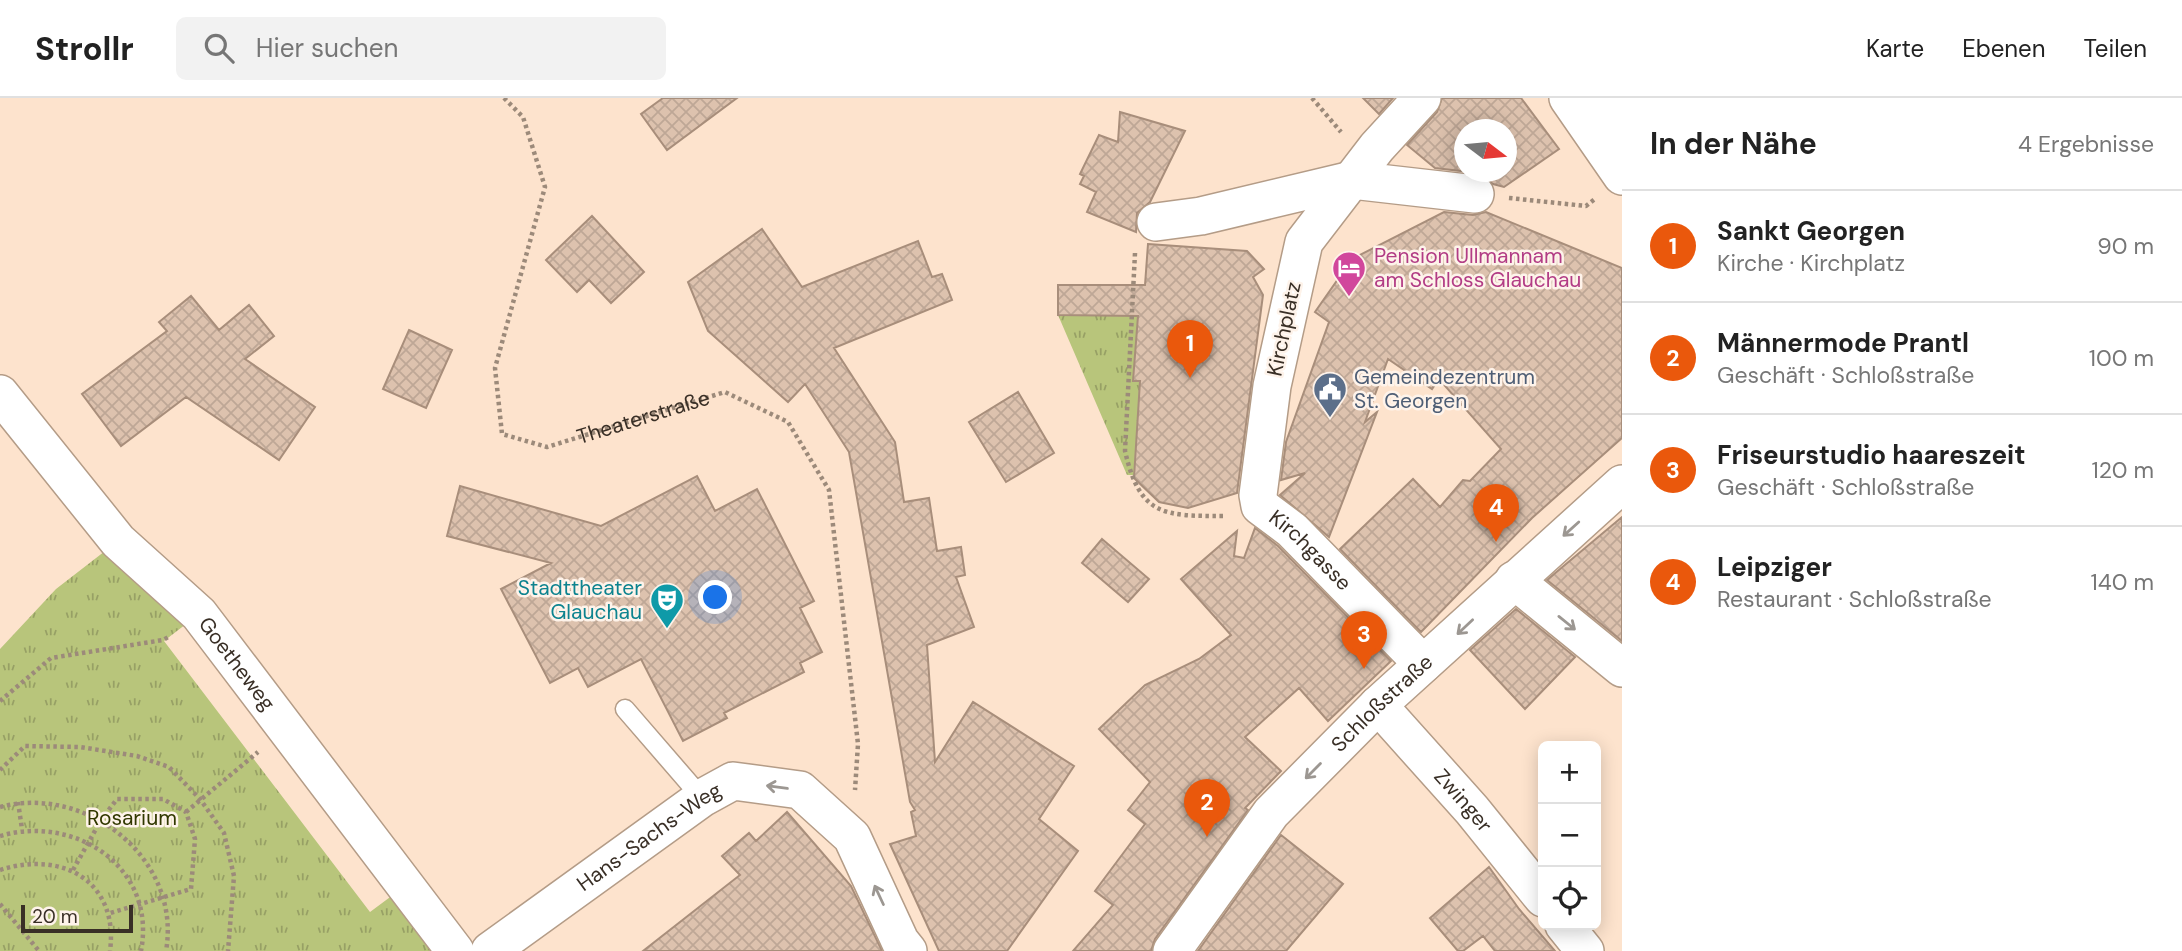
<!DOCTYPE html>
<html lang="de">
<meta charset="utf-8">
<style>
body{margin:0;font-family:"DM Sans",sans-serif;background:#f2f2f2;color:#222}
.controls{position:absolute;right:21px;bottom:21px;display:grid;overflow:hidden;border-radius:10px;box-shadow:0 4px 18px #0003}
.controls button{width:63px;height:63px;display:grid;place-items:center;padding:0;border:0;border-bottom:2px solid #e0e0e0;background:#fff;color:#222;font:35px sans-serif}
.compass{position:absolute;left:1454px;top:21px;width:63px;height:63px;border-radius:50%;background:#fff;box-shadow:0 4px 18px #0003;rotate:106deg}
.scale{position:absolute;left:21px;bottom:18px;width:112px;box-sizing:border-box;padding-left:7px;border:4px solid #392f26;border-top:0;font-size:19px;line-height:24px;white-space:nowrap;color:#392f26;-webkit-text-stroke:5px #fef3ea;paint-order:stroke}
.you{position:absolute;left:716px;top:500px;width:24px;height:24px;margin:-18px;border:5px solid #fff;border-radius:50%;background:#1a73e8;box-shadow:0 0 0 10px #1a73e833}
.badge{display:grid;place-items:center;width:46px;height:46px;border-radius:50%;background:#ea580c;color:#fff;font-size:23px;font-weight:700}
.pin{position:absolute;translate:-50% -58px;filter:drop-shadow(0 2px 4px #0008)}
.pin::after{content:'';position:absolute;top:37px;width:24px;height:21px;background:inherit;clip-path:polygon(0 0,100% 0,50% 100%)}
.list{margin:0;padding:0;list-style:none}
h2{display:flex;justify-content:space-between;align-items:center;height:91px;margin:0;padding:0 28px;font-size:30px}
h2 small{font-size:23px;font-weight:400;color:#767676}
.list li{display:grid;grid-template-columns:46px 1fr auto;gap:21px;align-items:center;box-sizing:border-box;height:112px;padding:0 28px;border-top:2px solid #e0e0e0}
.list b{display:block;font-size:26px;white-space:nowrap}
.list p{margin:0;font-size:23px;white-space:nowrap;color:#767676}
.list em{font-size:23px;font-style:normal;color:#767676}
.icon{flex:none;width:38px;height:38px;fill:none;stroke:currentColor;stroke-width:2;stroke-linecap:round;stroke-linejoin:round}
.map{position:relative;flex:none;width:1622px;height:853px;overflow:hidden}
header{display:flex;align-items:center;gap:42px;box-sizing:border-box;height:98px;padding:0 35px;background:#fff;border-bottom:2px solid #e0e0e0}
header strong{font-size:33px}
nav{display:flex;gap:38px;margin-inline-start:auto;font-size:24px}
.search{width:490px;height:63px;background:#f2f2f2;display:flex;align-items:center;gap:18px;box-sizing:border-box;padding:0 24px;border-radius:10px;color:#767676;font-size:26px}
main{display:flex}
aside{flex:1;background:#fff}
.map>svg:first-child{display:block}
.park{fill:url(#park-tufts)}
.building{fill:url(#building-cross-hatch);stroke:#a88e7b;stroke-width:2;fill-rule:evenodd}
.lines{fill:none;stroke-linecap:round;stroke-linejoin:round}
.service-casing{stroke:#b49c87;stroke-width:21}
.minor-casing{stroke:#b49c87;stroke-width:40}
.path{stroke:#9c8a7a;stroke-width:4.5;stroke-dasharray:3.5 3.5;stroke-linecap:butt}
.service{stroke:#fff;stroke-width:18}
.minor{stroke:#fff;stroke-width:37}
.oneway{stroke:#9c9792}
.labels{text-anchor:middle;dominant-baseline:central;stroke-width:5;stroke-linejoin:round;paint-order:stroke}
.hotel-label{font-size:21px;fill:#b23c85;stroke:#fef3ea;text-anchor:start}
.street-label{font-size:21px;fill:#392f26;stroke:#fef3ea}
.service-label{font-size:21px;fill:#4e5e75;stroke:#fef3ea;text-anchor:start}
.culture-label{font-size:21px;fill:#0d838f;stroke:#fef3ea;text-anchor:end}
.park-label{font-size:21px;fill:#313800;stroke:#fef3ea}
</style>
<header>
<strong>Strollr</strong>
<div class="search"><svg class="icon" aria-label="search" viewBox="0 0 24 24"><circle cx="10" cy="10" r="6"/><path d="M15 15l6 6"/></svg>Hier suchen</div>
<nav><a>Karte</a><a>Ebenen</a><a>Teilen</a></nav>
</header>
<main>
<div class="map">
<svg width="1622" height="853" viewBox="0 0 1622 853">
<defs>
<pattern id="park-tufts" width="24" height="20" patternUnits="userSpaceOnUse" patternTransform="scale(1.75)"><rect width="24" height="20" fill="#b8c57b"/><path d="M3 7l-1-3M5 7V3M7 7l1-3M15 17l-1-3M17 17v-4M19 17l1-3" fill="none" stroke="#97a065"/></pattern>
<pattern id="building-cross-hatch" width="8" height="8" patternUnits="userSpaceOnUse" patternTransform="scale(1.75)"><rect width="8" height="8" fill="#ddc2ae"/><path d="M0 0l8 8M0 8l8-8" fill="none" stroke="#bea796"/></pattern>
</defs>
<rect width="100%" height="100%" fill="#fde3cd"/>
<!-- park -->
<path class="park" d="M1058,217H1144L1134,377H1127Z
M118,443L199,516L164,543L370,814L405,788L455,853H0V551L56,491Z"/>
<!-- building -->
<path class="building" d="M663,0H737L667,52L641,16Z
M1363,0H1393L1379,16Z
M1442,0H1521L1559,51L1504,89L1493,86L1478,75L1435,70L1407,47L1437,14ZM1465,32H1507V74H1465Z
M1120,14L1185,33L1150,104L1137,115L1136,134L1087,114L1096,94L1080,86L1084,78L1080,76L1099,37L1118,44Z
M1444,114L1473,117L1486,114L1622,170V340L1532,420L1421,534L1340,451L1413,381L1440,409L1463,382L1470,383L1501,351L1439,281L1432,291L1388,261L1365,324L1377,314L1329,439L1280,397L1305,375L1281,382L1286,344L1329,224L1315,214L1352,161Z
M592,118L644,174L611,205L589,182L577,194L546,162Z
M762,131L802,189L918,143L932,179L942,176L952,202L834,250L895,344L904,404L929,400L937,453L961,449L965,477L956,479L974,529L927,547L935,664L973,604L1074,668L1039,721L1078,753L1007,853H939L890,746L916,738L911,714L915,712L910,704L849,354L805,286L788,304L708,233L688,184Z
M1148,146L1247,153L1264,171L1253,179L1263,197L1237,395L1188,410L1159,404L1134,380L1140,283H1133L1138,218L1058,217V187H1145Z
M191,198L219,232L249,207L274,238L245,261L315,309L279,362L186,299L121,348L82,296L167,233L159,224Z
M409,232L452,252L426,310L383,291Z
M1018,294L1054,355L1006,384L969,324Z
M697,378L715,413L757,391L814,503L800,510L822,554L800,565L804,574L724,615L727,620L683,643L641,561L588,589L578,570L550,585L501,491L551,465L447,438L460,388L601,428Z
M1622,419V543L1547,482Z
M1255,430L1278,448L1391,563L1328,623L1299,590L1245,639L1281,673L1245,710L1248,712L1155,841L1151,853H1073L1113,807L1095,793L1145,726L1128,712L1150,684L1099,631L1145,587L1199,561L1231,537L1181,481L1237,433L1234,458L1244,460Z
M1102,441L1149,481L1128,504L1082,465Z
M1516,511L1575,559L1525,611L1470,552Z
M787,714L851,788L882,853H643L740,777L722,758L749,735L756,743Z
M1281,737L1343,786L1286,853H1198Z
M1489,769L1519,811L1555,853H1495L1483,838L1463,853H1458L1430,820Z"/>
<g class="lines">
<!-- service casing -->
<g class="service-casing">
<path id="service" d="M625,611L702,700"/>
</g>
<!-- minor casing -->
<g class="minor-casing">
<g id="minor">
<path id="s2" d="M1422,0L1377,49L1304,144L1272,288L1258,397L1260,408L1292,432L1423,566"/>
<path d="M1568,0L1622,78"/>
<path d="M1606,54V0"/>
<path d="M1156,124L1201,118L1352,82L1475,96"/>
<path id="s3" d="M0,296L118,443L199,516L455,853"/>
<path d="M1514,482L1622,570"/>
<path id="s4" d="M1378,607L1472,712L1543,800"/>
<path d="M1564,827L1585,853"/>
<path id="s5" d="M490,853L702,700L733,683L800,692L852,739L900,843L908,853"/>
<path id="s6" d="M1172,853L1271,715L1378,607L1622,386"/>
</g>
</g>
<!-- path -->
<g class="path">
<path id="s1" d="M504,0L523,19L545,89L495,270L502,336L547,349L725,294L788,324L829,392L858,646L855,692"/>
<path d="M1312,0L1341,34"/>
<path d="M1509,100L1586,108L1596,100"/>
<path d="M1135,155L1125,353C1140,418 1163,418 1224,418"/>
<path d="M0,603L51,560L163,542L170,538"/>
<path d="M0,672L25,648L80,649L137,658L169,669L200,701L224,735L234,778L228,853"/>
<path d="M18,704L22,731"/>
<path d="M0,709C87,686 182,761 166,853"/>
<path d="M186,714L258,654"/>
<path d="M0,738C75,716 157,769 141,853"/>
<path d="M0,772C62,752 119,783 110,853"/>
<path d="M73,772L101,722L117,701H163L186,714L195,741L191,791L110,815"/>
<path d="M0,806L39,853"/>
</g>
<!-- service -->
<use href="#service" class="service"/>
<!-- minor -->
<use href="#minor" class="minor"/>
</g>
<!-- one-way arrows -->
<defs><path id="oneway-shaft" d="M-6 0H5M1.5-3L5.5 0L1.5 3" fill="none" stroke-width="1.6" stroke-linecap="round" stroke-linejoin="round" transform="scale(1.75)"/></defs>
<g class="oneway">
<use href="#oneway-shaft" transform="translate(1571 431) rotate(138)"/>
<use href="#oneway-shaft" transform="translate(1567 525) rotate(39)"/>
<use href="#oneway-shaft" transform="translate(1465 529) rotate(137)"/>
<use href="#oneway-shaft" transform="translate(1313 673) rotate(135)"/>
<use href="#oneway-shaft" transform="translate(777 689) rotate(-172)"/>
<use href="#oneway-shaft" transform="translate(879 797) rotate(-115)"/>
</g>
<!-- icons -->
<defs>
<g id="hotel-pin" transform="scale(1.75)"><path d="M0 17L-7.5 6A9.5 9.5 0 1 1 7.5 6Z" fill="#d1479c" stroke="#fef3ea"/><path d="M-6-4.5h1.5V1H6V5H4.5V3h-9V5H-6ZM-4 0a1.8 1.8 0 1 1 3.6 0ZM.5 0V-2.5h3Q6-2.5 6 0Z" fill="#fff"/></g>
<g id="civic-pin" transform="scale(1.75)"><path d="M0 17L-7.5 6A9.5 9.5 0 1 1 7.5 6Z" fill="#5c6f8a" stroke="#fef3ea"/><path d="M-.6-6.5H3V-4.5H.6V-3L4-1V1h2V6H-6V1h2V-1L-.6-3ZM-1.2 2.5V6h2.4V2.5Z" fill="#fff"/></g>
<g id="theatre-pin" transform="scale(1.75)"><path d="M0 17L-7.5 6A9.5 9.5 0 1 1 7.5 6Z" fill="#0f9aa8" stroke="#fef3ea"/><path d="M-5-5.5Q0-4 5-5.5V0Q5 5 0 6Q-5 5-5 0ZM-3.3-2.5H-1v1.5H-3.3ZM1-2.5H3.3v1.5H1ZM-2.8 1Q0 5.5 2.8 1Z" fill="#fff"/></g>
</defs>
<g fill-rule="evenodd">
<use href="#hotel-pin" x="1349" y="170"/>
<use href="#civic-pin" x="1330" y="291"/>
<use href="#theatre-pin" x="667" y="502"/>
</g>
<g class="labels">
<!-- hotel labels -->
<g class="hotel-label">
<text x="1374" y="158">Pension Ullmannam<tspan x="1374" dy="24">am Schloss Glauchau</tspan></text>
</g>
<!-- street labels -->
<g class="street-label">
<text transform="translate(1284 231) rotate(-78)">Kirchplatz</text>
<text stroke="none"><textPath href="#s1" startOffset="502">Theaterstraße</textPath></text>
<text stroke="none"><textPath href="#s2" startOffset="522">Kirchgasse</textPath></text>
<text stroke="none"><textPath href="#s3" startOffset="360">Goetheweg</textPath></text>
<text stroke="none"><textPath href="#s6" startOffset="326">Schloßstraße</textPath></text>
<text stroke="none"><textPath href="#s4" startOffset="128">Zwinger</textPath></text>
<text stroke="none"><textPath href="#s5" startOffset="196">Hans-Sachs-Weg</textPath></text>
</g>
<!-- service labels -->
<g class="service-label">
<text x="1354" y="279">Gemeindezentrum<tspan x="1354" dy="24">St. Georgen</tspan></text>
</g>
<!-- culture labels -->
<g class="culture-label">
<text x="642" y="490">Stadttheater<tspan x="642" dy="24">Glauchau</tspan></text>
</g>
<!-- park labels -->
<g class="park-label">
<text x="132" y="720">Rosarium</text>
</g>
</g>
</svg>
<div class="controls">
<button>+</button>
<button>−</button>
<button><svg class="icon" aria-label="locate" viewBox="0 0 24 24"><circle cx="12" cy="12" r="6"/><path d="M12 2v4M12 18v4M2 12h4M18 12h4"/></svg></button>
</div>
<svg class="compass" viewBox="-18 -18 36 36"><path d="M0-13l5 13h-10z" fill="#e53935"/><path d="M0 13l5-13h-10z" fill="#767676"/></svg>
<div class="scale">20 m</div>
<div class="you"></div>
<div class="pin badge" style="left:1190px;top:280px">1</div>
<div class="pin badge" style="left:1207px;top:739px">2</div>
<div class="pin badge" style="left:1364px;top:571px">3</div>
<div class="pin badge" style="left:1496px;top:444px">4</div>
</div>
<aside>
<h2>In der Nähe<small>4 Ergebnisse</small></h2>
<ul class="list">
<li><span class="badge">1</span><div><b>Sankt Georgen</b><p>Kirche · Kirchplatz</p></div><em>90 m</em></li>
<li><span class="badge">2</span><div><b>Männermode Prantl</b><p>Geschäft · Schloßstraße</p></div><em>100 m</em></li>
<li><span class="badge">3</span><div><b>Friseurstudio haareszeit</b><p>Geschäft · Schloßstraße</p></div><em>120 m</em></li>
<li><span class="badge">4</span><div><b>Leipziger</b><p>Restaurant · Schloßstraße</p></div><em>140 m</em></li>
</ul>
</aside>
</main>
